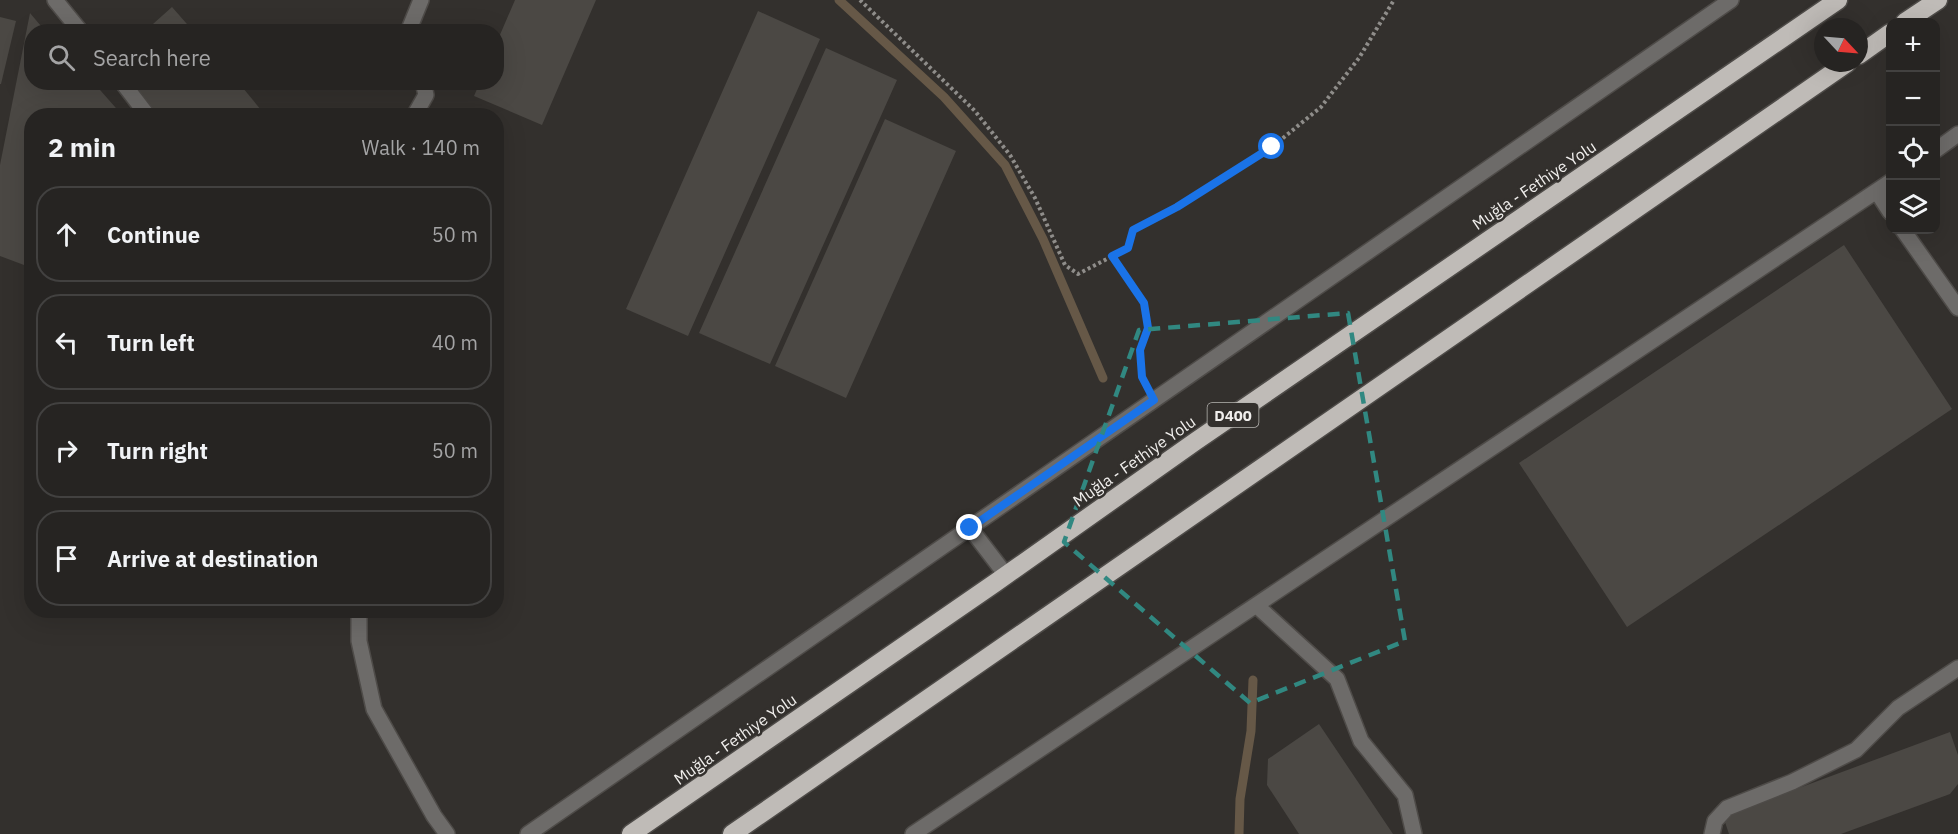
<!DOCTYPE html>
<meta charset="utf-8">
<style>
body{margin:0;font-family:"IBM Plex Sans",sans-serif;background:#2e2c2a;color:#f1f3f6}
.controls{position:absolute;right:18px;top:18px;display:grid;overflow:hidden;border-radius:12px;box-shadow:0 6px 24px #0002}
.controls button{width:54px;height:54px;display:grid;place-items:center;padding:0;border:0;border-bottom:2px solid #424140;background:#262422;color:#f1f3f6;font:30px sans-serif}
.compass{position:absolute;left:1814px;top:18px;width:54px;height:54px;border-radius:50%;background:#262422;box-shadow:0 6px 24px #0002;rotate:116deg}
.stop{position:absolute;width:18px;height:18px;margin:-14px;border:4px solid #1a73e8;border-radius:50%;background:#fff}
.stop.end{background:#1a73e8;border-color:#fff;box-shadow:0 2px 6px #0008}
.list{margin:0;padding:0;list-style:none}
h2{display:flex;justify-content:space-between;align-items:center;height:78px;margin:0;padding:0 24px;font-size:26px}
h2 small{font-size:20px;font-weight:400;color:#a4a4a5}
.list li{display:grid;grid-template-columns:39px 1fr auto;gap:18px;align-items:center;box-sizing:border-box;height:96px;margin:0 12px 12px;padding:0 12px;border:2px solid #424140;border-radius:24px}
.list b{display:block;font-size:22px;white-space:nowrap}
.list em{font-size:20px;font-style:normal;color:#a4a4a5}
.icon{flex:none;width:33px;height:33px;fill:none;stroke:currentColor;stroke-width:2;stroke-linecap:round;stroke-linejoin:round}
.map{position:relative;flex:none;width:1958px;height:834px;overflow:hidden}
.search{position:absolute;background:#262422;box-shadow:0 6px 24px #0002;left:24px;top:24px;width:480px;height:66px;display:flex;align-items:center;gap:15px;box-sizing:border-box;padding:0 21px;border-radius:24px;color:#a4a4a5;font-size:22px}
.panel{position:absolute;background:#262422;box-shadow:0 6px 24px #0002;left:24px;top:108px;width:480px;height:510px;border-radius:24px}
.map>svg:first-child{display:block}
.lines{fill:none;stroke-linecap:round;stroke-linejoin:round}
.stream{stroke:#665847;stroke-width:9}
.building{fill:#4b4844}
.minor-casing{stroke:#4e4b48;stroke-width:18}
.highway-casing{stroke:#4e4b48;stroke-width:21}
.path{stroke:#8f8d8a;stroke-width:4;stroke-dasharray:3 3;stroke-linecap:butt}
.minor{stroke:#6d6b69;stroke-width:15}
.highway{stroke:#bfbbb7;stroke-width:18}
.route{stroke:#1a73e8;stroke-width:8}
.marked{fill:none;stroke:#318881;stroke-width:4.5;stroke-dasharray:12 8;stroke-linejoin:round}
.labels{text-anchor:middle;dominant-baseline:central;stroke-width:5;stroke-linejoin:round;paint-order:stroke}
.shield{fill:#33302d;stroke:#b8b6b3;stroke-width:1.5}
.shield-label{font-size:15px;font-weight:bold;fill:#f1efed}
.street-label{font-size:16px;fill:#f1efed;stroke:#33302d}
</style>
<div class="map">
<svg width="1958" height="834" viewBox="0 0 1958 834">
<rect width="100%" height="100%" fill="#33302d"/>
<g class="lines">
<!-- stream -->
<path class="stream" d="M839,0L944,97L1005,165L1043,239L1103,378
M1239,834L1240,799L1251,731L1253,680"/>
</g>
<!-- building -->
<path class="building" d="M515,0H596L542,125L474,96L480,82H496V44Z
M172,7L194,32H144Z
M758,11L820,39L688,336L626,309Z
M30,13L46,32H32V82H93L123,116H32V268L0,256V165Z
M0,17L16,21L1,84H0Z
M826,48L897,80L770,364L699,333Z
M130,82H238L266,116H159Z
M885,119L956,151L846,398L775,366Z
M1844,245L1952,409L1627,627L1519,463Z
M1319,724L1393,834H1299L1267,785L1268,759Z
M1950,732L1958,755V784L1950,794L1841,834H1729L1723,816Z"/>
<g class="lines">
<!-- minor casing -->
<g class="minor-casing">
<path id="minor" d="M55,0L81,32
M408,32L421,0
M122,82L148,116
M414,116L426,95L423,82
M1936,150L1958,134
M1877,192L1890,212
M1903,230L1958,308
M970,528L1006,575
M1256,605L1337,679L1361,741L1405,795L1414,834
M359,610V641L374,709L434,816L447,834
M528,834L1731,0
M913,834L1890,182
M1712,834L1715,821L1727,808L1792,782L1856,750L1898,708L1958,668"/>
</g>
<!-- highway casing -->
<g class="highway-casing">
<path id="highway" d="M1905,22L1938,0
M1859,55L1890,33
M631,834L995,583L1196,441L1838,0
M732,834L1847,63"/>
</g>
<!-- path -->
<path class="path" d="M860,0L975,111L1010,155L1035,198L1065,265L1078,274L1128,248L1133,230L1177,207L1272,147L1321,107L1359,58L1394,0
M1112,256L1144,303L1148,328L1140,350L1142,377L1144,381"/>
<!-- minor -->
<use href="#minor" class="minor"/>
<!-- highway -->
<use href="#highway" class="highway"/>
</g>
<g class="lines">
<!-- route -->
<path class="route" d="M970,528L1154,400L1142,377L1140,350L1148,328L1144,303L1112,256L1128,248L1133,230L1177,207L1272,147"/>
</g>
<!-- marked area -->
<path class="marked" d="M1348,313L1405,641L1250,703L1064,542L1139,330Z"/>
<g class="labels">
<!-- shield labels -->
<rect class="shield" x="1207.5" y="403" width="51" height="24" rx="4.5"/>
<g class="shield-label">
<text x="1233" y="415">D400</text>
</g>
<!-- street labels -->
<g class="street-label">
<text transform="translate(1534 185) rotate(-34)">Muğla - Fethiye Yolu</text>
<text transform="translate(1134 461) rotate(-35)">Muğla - Fethiye Yolu</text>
<text transform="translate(735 739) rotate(-35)">Muğla - Fethiye Yolu</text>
</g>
</g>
</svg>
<div class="controls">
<button>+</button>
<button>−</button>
<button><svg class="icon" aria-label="locate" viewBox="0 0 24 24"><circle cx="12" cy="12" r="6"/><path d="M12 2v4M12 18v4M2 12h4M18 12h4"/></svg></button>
<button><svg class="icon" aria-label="layers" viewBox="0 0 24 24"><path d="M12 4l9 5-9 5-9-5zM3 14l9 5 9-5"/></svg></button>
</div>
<svg class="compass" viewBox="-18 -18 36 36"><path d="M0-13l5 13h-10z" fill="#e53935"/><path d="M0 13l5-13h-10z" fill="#a4a4a5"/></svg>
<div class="stop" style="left:1272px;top:147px"></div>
<div class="stop end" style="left:970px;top:528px"></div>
<div class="search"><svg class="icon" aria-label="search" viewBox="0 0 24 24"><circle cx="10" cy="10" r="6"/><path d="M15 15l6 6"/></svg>Search here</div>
<section class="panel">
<h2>2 min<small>Walk · 140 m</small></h2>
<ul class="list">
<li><svg class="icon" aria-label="ahead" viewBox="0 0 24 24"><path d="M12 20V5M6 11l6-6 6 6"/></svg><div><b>Continue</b></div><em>50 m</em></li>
<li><svg class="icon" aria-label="left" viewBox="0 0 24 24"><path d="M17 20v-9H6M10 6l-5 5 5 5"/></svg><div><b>Turn left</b></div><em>40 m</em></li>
<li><svg class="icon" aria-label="right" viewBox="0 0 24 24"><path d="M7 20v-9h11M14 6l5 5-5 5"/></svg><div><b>Turn right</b></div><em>50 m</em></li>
<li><svg class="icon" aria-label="arrive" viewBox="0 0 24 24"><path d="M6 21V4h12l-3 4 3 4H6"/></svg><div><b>Arrive at destination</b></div></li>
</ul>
</section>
</div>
